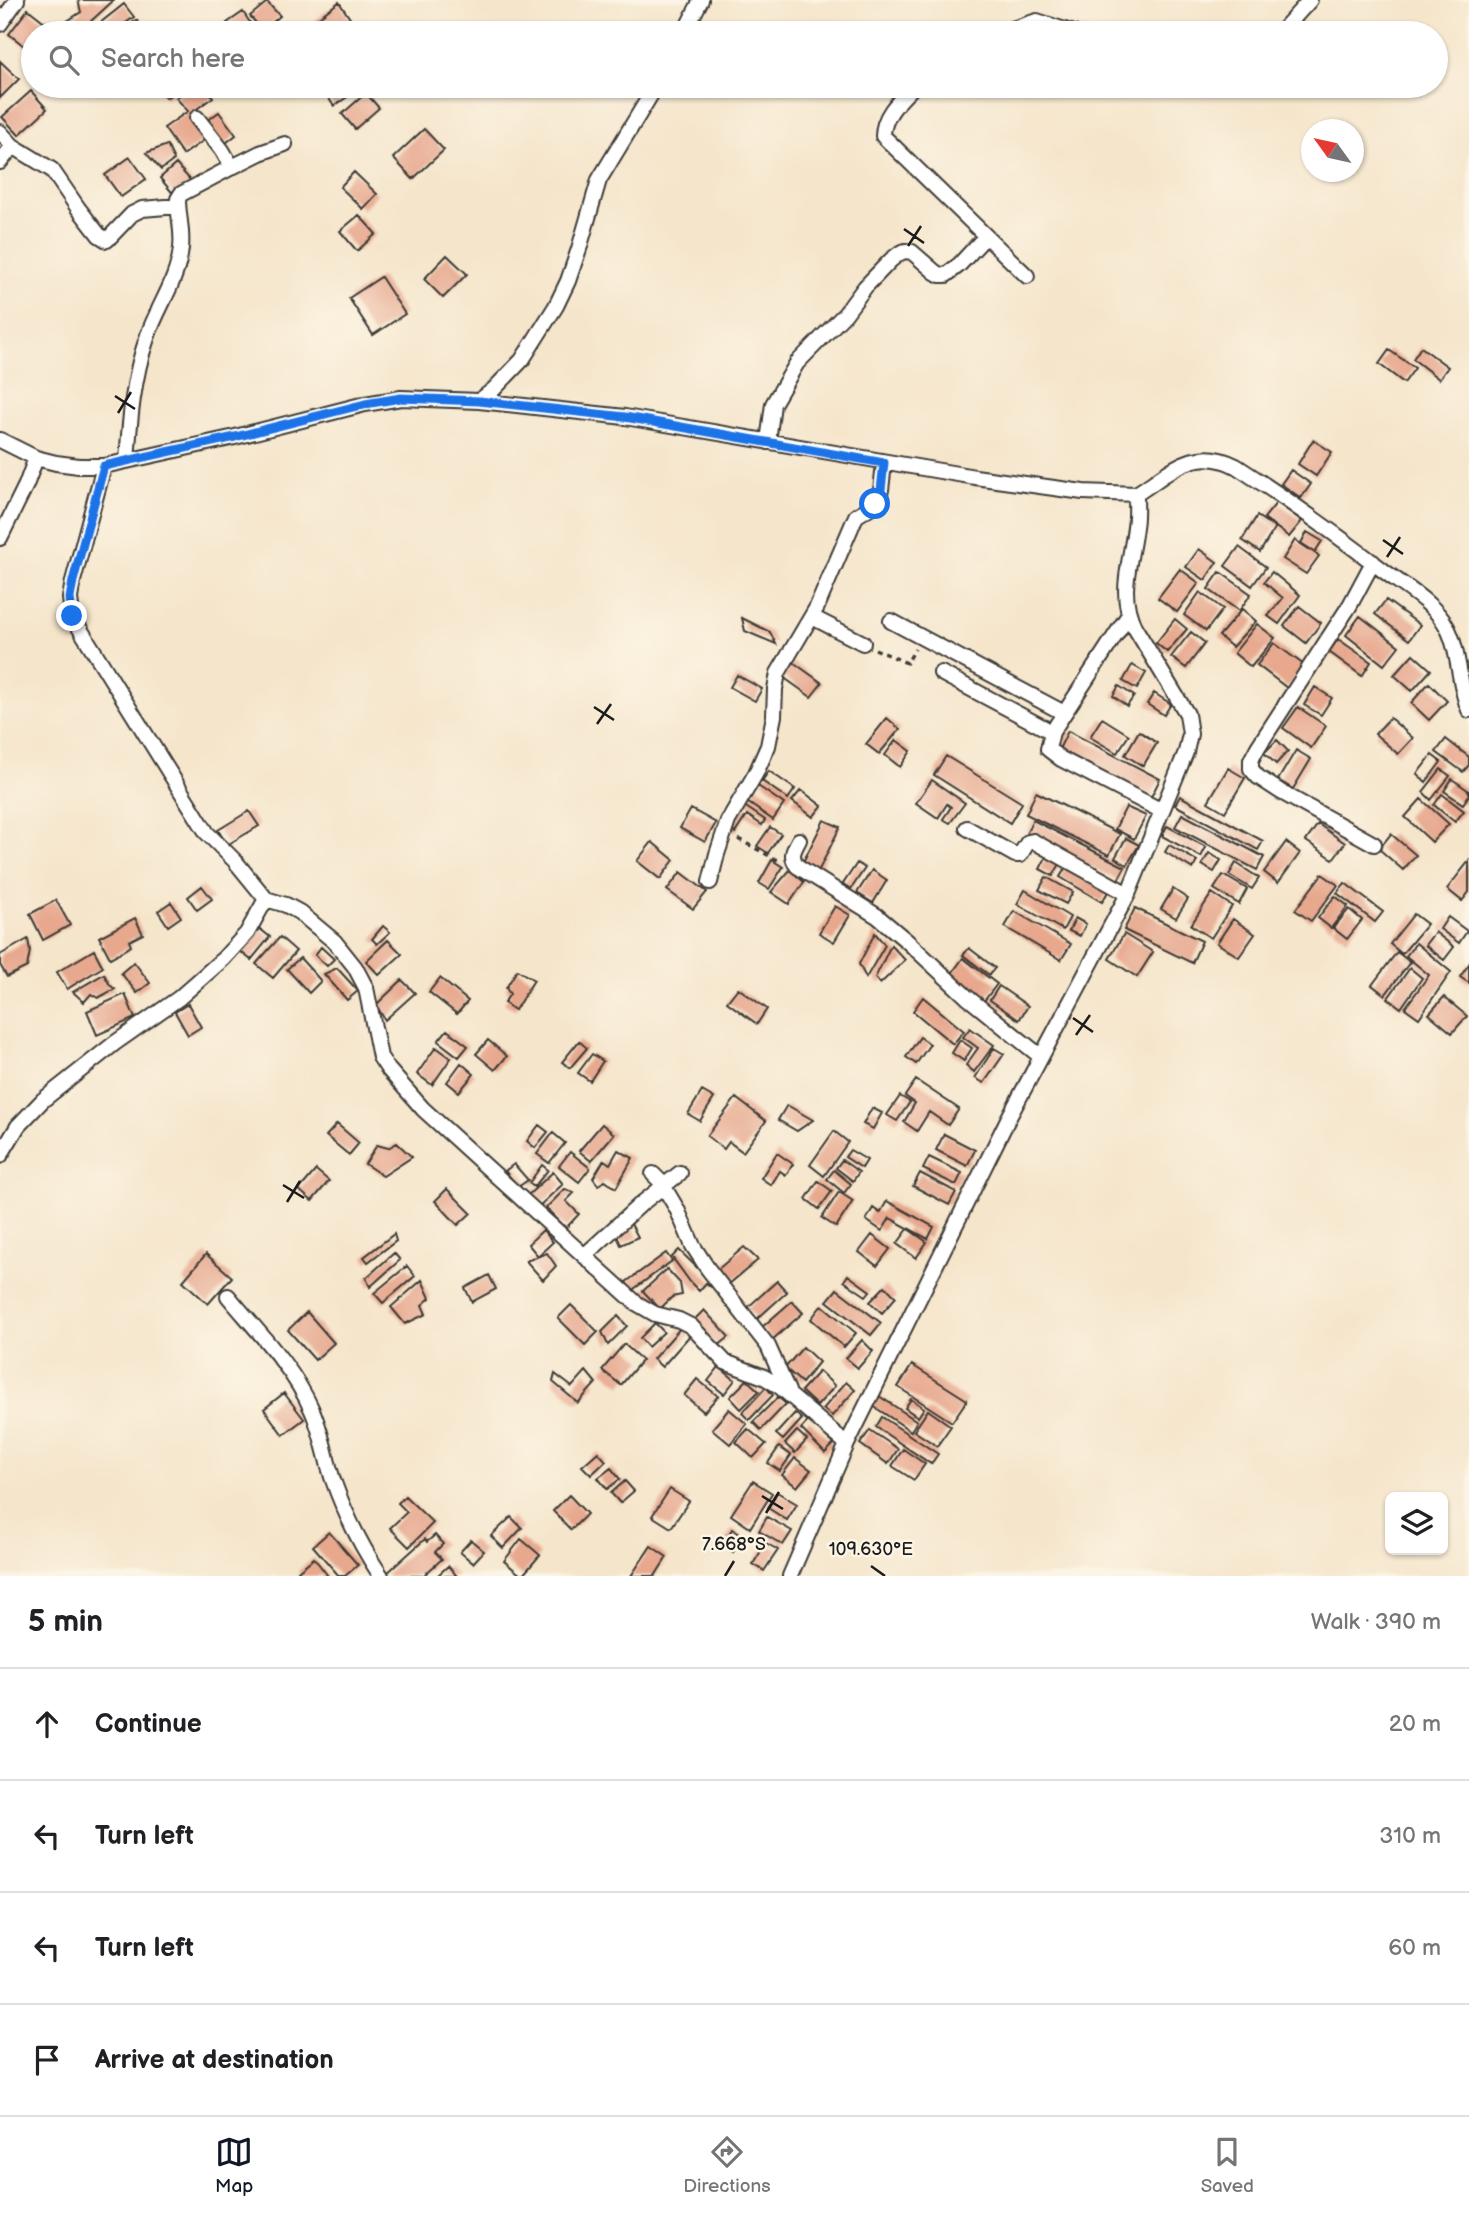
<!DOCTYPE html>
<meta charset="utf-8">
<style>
body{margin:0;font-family:"Balsamiq Sans",sans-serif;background:#f6f6f6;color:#202124}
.controls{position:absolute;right:21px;bottom:21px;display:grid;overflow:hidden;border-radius:10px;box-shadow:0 2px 5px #0004}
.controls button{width:63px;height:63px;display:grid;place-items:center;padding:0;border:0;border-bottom:2px solid #e0e0e0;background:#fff;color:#202124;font:35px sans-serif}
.compass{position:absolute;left:1301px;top:119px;width:63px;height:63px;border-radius:50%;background:#fff;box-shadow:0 2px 5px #0004;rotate:303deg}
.stop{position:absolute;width:21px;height:21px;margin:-16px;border:5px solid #1a73e8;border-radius:50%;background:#fff}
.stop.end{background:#1a73e8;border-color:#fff;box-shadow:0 2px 7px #0008}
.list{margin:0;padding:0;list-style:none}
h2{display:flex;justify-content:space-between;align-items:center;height:91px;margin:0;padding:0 28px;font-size:30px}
h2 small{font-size:23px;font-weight:400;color:#757577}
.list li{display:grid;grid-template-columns:46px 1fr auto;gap:21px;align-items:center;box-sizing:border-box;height:112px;padding:0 28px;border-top:2px solid #e0e0e0}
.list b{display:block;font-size:26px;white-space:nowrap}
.list em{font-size:23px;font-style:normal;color:#757577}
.icon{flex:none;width:38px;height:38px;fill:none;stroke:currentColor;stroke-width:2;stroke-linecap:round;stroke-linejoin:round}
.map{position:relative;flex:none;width:1469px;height:1576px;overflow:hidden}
.search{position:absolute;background:#fff;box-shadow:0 2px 5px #0004;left:21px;right:21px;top:21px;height:77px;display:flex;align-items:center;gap:18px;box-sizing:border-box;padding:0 24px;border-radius:38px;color:#757577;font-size:26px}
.sheet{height:539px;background:#fff}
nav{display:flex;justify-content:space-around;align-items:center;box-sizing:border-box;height:98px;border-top:2px solid #e0e0e0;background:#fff;font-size:19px;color:#757577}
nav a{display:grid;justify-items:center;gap:4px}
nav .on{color:#111827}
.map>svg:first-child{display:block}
.building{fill:#e7a88e}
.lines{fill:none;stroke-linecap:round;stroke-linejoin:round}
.minor-casing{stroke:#3d3a36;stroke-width:18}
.path{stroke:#3d3a36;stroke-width:3.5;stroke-dasharray:5 5;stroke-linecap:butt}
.minor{stroke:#fff;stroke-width:14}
.route{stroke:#1a73e8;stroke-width:9}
.ticks{fill:none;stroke:#1c1c1c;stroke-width:2.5}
.ticks-label{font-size:18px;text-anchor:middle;fill:#1c1c1c;stroke:#fcf5e5;stroke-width:5;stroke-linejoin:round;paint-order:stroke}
</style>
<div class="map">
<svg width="1469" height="1576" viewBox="0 0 1469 1576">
<rect width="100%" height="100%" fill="#fcf5e5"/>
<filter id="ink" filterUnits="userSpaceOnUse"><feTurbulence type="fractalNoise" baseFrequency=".0143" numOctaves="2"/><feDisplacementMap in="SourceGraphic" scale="14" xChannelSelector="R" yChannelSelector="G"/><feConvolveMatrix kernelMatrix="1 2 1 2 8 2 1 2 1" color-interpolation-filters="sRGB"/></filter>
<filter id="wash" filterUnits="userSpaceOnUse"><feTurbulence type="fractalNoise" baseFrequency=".00686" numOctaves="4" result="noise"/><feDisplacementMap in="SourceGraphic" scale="28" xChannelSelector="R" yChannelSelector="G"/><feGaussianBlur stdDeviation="1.57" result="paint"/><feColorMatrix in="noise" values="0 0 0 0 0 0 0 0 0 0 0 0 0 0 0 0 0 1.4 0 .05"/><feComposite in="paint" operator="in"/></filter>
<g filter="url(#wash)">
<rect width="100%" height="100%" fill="#f5e5cb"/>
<g id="blocks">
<!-- building -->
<path class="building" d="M78,0H114L78,33H66L61,25L81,12Z
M267,2L280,16L263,31L250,16Z
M339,2L353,23L338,33H312L307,26Z
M124,4L134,17L112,33H100L95,27Z
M28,9L52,28L48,33H33V53L9,34Z
M243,12L257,33H234L227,23Z
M1297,19L1315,33H1286Z
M137,20L145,33H117Z
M366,21L375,33H348Z
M0,61L19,79L0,98Z
M157,86H184L166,98Z
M192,86H205L213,97L190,114L207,138L183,155L164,128L188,111L176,98Z
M320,86H363L334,106Z
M376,86H402L381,96Z
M31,91L47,109L19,135L2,117Z
M366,93L379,108L355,129L342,114Z
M219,112L236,135L222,146L205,122Z
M424,129L444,150L413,179L393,158Z
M167,145L174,160L161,170L146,153Z
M130,157L146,179L121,197L105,175Z
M176,164L192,182L175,196L160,178Z
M354,172L377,194L363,209L340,187Z
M359,215L376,234L357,251L340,231Z
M447,255L467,274L443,298L424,279Z
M381,277L405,314L373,335L349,298Z
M1421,347L1448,367L1439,379L1413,359Z
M1389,350L1415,368L1404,383L1379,364Z
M1313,440L1332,452L1316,476L1298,464Z
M1291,470L1311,484L1301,498L1281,484Z
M1277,502L1302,521L1289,537L1264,518Z
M1257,516L1275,528L1260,552L1242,540Z
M1307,532L1322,541L1315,552L1301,543Z
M1295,540L1319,556L1306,574L1283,559Z
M1239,547L1266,567L1252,586L1225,566Z
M1199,549L1217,562L1205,580L1186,567Z
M1180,569L1199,583L1177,612L1158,598Z
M1220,572L1251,594L1239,611L1208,589Z
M1272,572L1300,595L1279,624L1268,616L1283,598L1264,582Z
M1200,592L1223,609L1206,631L1184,615Z
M1386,600L1420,625L1409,640L1375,614Z
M1299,606L1321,623L1306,643L1284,626Z
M1242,609L1256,621L1232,647L1219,636Z
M1360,616L1399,646L1384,665L1346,635Z
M742,618L770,632L776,644L745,631Z
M1175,619L1187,629L1167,652L1156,643Z
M1257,624L1275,638L1251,667L1234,653Z
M1191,632L1205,643L1186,668L1171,657Z
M1338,639L1371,662L1362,676L1329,652Z
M1274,643L1304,665L1287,688L1257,665Z
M1413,654L1431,670L1412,691L1394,675Z
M793,662L822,683L811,697L783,677Z
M1132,665L1146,673L1137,689L1123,681Z
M737,675L762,689L755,701L730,687Z
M1429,683L1447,701L1429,720L1411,703Z
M1119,686L1134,696L1127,706L1113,696Z
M1315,687L1332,698L1321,715L1304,705Z
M1154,693L1171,704L1164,715L1147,704Z
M1298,707L1326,726L1311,748L1283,728Z
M887,718L900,729L879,754L866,744Z
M1102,718L1129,735L1117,753L1090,737Z
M1390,718L1413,738L1398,754L1375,734Z
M1068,731L1160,779L1151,797L1059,749Z
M1139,731L1157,743L1143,766L1125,755Z
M1446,739L1469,757V765L1463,772L1436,752Z
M896,740L911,751L900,767L885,755Z
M1277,740L1288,751L1276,764L1264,753Z
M1296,750L1311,759L1293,789L1278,780Z
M1432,755L1441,762L1426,782L1417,774Z
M946,756L1022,803L1010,823L934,775Z
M1228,768L1245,778L1225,812L1208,802Z
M1441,769L1450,776L1431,800L1423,792Z
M769,771L795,789L788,799L762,781Z
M1452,779L1469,791V795L1463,804L1444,791Z
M932,780L965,803L950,823L943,819L951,807L947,804L938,818L916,803Z
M758,786L784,804L773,820L747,802Z
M801,790L822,806L813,817L792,801Z
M1036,792L1120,834L1109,855L1026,814Z
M1442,794L1464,811L1455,822L1434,805Z
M1180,796L1263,841L1258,850L1175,805Z
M1421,799L1449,824L1432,842L1405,817Z
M743,805L765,820L762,825L747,815L735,833L728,828Z
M1126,807L1146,816L1134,839L1115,829Z
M691,809L716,823L705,842L680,828Z
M249,811L259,826L227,845L218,830Z
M1182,814L1264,857L1257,870L1175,827Z
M824,820L840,827L817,874L801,866Z
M1033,820L1125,867L1118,880L1026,834Z
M1318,824L1345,843L1333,859L1306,841Z
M1167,826L1206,847L1201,857L1162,836Z
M770,827L781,834L768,853L757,846Z
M1391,834L1416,855L1403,870L1379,849Z
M1126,838L1139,845L1127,865L1115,858Z
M652,842L674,860L660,879L637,861Z
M1286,842L1300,853L1278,883L1264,872Z
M1169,845L1197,861L1193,869L1165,852Z
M1209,853L1221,860L1214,872L1202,865Z
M1046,857L1060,864L1053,876L1040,869Z
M772,860L783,867L769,889L759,883Z
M1469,861V892L1462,901L1447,889Z
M857,863L865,868L851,889L843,884Z
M1236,863L1259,878L1252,889L1229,875Z
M1067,865L1109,890L1102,902L1060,877Z
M790,870L804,882L789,904L771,892Z
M872,870L887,880L873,903L857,893Z
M681,872L707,892L693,909L667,890Z
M1322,874L1338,885L1311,921L1295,910Z
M1223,875L1247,889L1239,904L1214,889Z
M1046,877L1073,892L1066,904L1039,890Z
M1345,883L1383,912L1375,922L1337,893Z
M202,886L212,899L197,910L188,897Z
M1173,889L1188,899L1176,918L1161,909Z
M1025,890L1070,917L1063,930L1017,904Z
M1212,893L1232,906L1211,938L1191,925Z
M1335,896L1348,906L1331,928L1318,918Z
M56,900L70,925L43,940L30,914Z
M171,902L181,917L168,926L158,911Z
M835,906L850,915L834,942L819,933Z
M1135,908L1202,941L1192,963L1124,930Z
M1349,909L1362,920L1347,939L1333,928Z
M1014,911L1071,944L1061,960L1005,927Z
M1414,914L1427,924L1402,954L1390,944Z
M1448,917L1467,931L1459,943L1440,929Z
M135,918L143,934L129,941L131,946L110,958L99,937Z
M1075,918L1086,924L1080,936L1069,931Z
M1233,919L1255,934L1239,957L1217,943Z
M383,926L390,932L377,944L372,939Z
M259,928L270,937L251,960L240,951Z
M1435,932L1454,947L1444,960L1425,945Z
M875,933L885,945L866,978L859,964Z
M1124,934L1153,952L1137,977L1109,959Z
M280,937L296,951L273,978L256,964Z
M28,939L30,951L27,967L7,977L0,965V955Z
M388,940L402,954L379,975L366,961Z
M1416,943L1451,972L1419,1018L1405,1008L1429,975L1406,956Z
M891,945L905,960L880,984L875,978Z
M321,947L334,959L327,966L315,955Z
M969,948L995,968L989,975L963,955Z
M94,950L103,967L67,989L57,972Z
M1397,952L1410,962L1385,995L1372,985Z
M300,958L321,981L309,993L287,969Z
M963,958L997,984L984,1001L950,976Z
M134,962L150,983L137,993L121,973Z
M1469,964V983L1460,977Z
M337,968L358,991L347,1000L324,974Z
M1410,968L1422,978L1401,1008L1388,998Z
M517,970L534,980L515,1010L504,1003L510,994L506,988Z
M104,974L110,985L115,989L98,998L91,994L84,1002L73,992Z
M440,978L468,1001L457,1014L429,992Z
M402,980L415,993L385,1020L376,1005Z
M999,986L1028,1006L1019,1020L990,1000Z
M738,988L767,1009L757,1024L727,1002Z
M125,994L135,1018L97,1035L87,1011Z
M923,997L964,1031L953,1044L913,1011Z
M1444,997L1467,1016L1452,1033L1429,1014Z
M188,1004L201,1027L188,1035L175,1012Z
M970,1028L994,1045L974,1072L966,1065L978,1048L963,1037Z
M447,1030L468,1046L459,1057L438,1041Z
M920,1037L930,1044L916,1064L906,1057Z
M488,1040L507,1056L495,1070L476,1054Z
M960,1040L972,1048L964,1061L952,1053Z
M579,1041L587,1048L570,1068L562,1062Z
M436,1047L451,1058L432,1085L417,1074Z
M994,1048L1004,1054L984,1083L975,1078Z
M592,1054L603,1061L590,1081L578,1073Z
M461,1063L474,1074L459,1092L447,1082Z
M916,1080L959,1109L948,1125L929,1112L917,1131L904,1122L915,1103L905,1096Z
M702,1091L714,1098L700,1121L688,1114Z
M900,1096L910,1102L897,1121L887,1115Z
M736,1098L766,1121L743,1152L729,1142L724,1149L707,1136Z
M787,1105L813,1120L797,1131L778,1120Z
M872,1108L882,1113L873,1129L863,1124Z
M337,1124L359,1143L349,1155L326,1136Z
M602,1124L614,1134L591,1161L579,1151Z
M539,1125L548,1132L535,1148L527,1141Z
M834,1131L848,1142L824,1176L810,1165Z
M553,1133L565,1143L549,1163L537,1154Z
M944,1134L975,1150L967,1166L936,1150Z
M397,1143L412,1157L383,1176L365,1164L377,1145L388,1148Z
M618,1150L633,1158L616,1188L605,1181L598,1185L593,1178L604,1160L610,1164Z
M850,1150L867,1160L862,1168L845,1157Z
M570,1152L590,1168L579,1182L559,1166Z
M777,1153L793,1164L786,1175L780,1171L771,1185L761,1178Z
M929,1157L962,1173L956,1185L923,1169Z
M842,1160L859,1172L853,1181L836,1168Z
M514,1164L528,1180L518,1187L505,1171Z
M542,1165L548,1170L534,1187L529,1183Z
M316,1170L329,1181L312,1201L299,1190Z
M834,1170L851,1184L844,1193L827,1179Z
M553,1172L563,1184L537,1208L526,1197Z
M920,1173L956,1192L949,1205L913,1186Z
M818,1181L832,1191L819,1209L806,1199Z
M447,1189L471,1213L458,1225L435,1201Z
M565,1189L574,1193L566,1201L579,1214L566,1228L546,1208Z
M839,1192L853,1201L836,1227L822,1218Z
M887,1201L934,1227L928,1239L890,1218L882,1231L866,1220L873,1208L880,1213Z
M631,1224L638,1237L621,1245L615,1232Z
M908,1229L927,1242L916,1258L897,1244Z
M543,1230L553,1242L538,1256L528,1244Z
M394,1234L396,1241L368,1262L364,1257Z
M872,1235L890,1249L877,1266L859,1252Z
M744,1247L758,1260L729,1284L717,1270Z
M679,1250L714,1284L711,1287L706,1283L699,1291L691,1283L672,1257Z
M394,1253L400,1260L370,1287L366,1278Z
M547,1253L556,1266L543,1280L526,1261Z
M666,1253L672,1261L631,1291L626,1282Z
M206,1254L232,1277L208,1304L183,1281Z
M407,1266L415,1276L383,1303L374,1293Z
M667,1269L680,1283L682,1295L672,1297L660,1309L643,1291Z
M489,1275L496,1289L472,1302L465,1288Z
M848,1275L870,1291L866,1296L844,1281Z
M422,1280L430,1298L422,1305L426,1314L405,1324L391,1307Z
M777,1281L787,1292L757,1319L747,1308Z
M885,1286L896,1297L882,1313L870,1302Z
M837,1289L881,1323L871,1335L827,1301Z
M792,1301L803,1313L772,1340L761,1328Z
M571,1305L598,1332L585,1345L558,1318Z
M822,1305L856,1333L844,1347L811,1319Z
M704,1310L729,1337L717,1347L693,1321Z
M307,1312L334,1343L315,1360L288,1330Z
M618,1316L627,1326L608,1345L602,1332Z
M655,1323L664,1332L648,1347L640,1338Z
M683,1325L692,1333L662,1367L653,1359Z
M862,1340L873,1351L858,1368L846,1358Z
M624,1344L642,1360L621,1385L602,1370Z
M803,1347L819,1362L802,1383L785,1368Z
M912,1365L967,1400L952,1422L898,1387Z
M719,1367L735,1380L724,1394L708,1381Z
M586,1371L596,1383L578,1403L553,1382L555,1374L572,1387Z
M819,1371L835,1386L817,1406L801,1391Z
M697,1379L718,1396L704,1412L684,1395Z
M747,1380L759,1391L741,1409L730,1397Z
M846,1382L855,1390L832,1416L823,1409Z
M766,1387L773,1395L749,1420L742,1413Z
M284,1393L304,1419L283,1435L264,1409Z
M879,1396L917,1421L911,1431L873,1406Z
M778,1397L786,1404L761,1430L753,1422Z
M911,1399L924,1408L918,1417L905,1408Z
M729,1409L747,1424L730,1444L712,1429Z
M928,1410L951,1426L937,1446L914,1431Z
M795,1413L802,1419L783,1440L776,1434Z
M882,1417L938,1454L931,1464L876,1427Z
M809,1420L834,1444L825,1453L801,1429Z
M748,1429L766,1444L753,1458L736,1442Z
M870,1430L898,1449L888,1464L860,1444Z
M797,1431L807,1440L795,1453L785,1444Z
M779,1447L791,1455L780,1471L768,1463Z
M903,1449L925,1464L914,1480L892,1466Z
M598,1452L606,1461L591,1475L582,1466Z
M795,1458L811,1470L797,1487L782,1475Z
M611,1468L620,1479L607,1489L598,1478Z
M625,1481L634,1491L620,1503L611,1493Z
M753,1481L772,1493L750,1528L731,1515Z
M670,1489L689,1501L671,1528L652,1516Z
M777,1492L797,1504L787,1520L768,1508Z
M569,1495L587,1514L571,1530L553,1511Z
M405,1496L433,1523L409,1547L390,1528L407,1512L398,1503Z
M511,1517L522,1528L503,1548L491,1536Z
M767,1517L792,1531L783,1545L759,1531Z
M732,1529L743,1536L733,1552L722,1545Z
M329,1532L358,1565L345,1576H339L313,1546Z
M435,1535L443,1544L435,1552L442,1559L423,1576H388L386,1574L425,1539L427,1542Z
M521,1539L540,1555L522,1576L504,1561Z
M471,1540L484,1551L473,1563L460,1552Z
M766,1543L778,1550L764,1571L753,1564Z
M651,1546L667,1557L655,1576H631Z
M314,1558L328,1576H302L298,1571Z
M448,1566L457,1576H437Z"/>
</g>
</g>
<g filter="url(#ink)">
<use href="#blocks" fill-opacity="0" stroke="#3d3a36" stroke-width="2"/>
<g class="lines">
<!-- minor casing -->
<g class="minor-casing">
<path id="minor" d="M0,24L17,0
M684,33L701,0
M1000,33L1037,21L1074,33
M1280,33L1310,0
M914,86C900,100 883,115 883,136L1027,276
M0,132L13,146L52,170L78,208L99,235L107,240L132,214L142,209L178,206
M0,162L13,146
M232,167L260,153L285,144
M479,401L493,390L522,360L556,306L568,281L579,249L599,180L656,86
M0,440L36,458L56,463L79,466H104L235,437L365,404L401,398L479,401L625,417L975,477L1083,492L1136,494
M768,442L773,404L797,363L845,314L865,287L891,260L900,253L905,251L912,252L935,272L940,275H946L959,265L986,236
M127,461C130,419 133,378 147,338C157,307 178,281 181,248C183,231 178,216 178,199L181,194L232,167L222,150L197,118
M0,538L26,485L36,458
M1373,562L1350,605L1258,747L1251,760V769L1258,777L1281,792L1374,844
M1128,616L1052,732L1048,749L1061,759L1162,811
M812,617L863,643
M891,621L1064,713
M941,673L1052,732
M967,828L1015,855H1020L1028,842L1033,841L1128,894
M799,840C793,851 790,856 797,866L877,916L908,942L967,997L1040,1056
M710,882L717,854L728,821L756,773L768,746L774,716L775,689L778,673L817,607L856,516L875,504L881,490L884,463
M266,899L286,905L299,912L335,942L355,967L366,988L380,1057L388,1069L423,1109L636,1303L655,1314L679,1320L691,1326L725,1362L764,1377L779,1386L847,1444
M0,1156L18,1126L43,1100L115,1043L179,998L223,959L247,933L266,899L235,861L207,833L72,616L70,598L73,581L104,466
M653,1174L661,1182L677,1209L693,1246L708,1269L768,1346L788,1391
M584,1256L641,1204L680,1173
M228,1296C257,1331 292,1366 311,1408C322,1431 325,1456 333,1480C345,1514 361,1546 381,1576
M790,1576L847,1444L1008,1119L1128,894L1186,752L1190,734L1187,714L1135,628C1117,595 1131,562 1135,527C1137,515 1136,505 1136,494C1170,473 1194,444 1236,466C1287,499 1336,534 1384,571C1405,587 1434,603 1447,627C1460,652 1458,684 1469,710"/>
</g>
<!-- path -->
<path class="path" d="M875,649L907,663L915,649
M738,839L781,862"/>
<!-- minor -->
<use href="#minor" class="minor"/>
</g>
</g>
<g class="lines" filter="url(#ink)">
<!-- route -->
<path class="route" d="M72,616L70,598L73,581L104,466L235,437L365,404L401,398L479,401L625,417L884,463L881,490L875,504"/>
</g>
<!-- ticks -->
<path class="ticks" d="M904,229L924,243M908,246L921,226M115,396L135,409M118,413L131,392M1383,540L1403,554M1387,557L1400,537M594,707L614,720M597,724L611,704M1073,1018L1093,1032M1076,1035L1090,1015M283,1185L304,1198M287,1202L300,1181M762,1496L783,1509M766,1513L779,1492M871,1566L885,1576M725,1576L734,1561"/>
<g class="ticks-label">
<text x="734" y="1550">7.668°S</text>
<text x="871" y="1555">109.630°E</text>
</g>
</svg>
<div class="controls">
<button><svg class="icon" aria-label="layers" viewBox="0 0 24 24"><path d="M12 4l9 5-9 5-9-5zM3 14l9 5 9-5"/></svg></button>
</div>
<svg class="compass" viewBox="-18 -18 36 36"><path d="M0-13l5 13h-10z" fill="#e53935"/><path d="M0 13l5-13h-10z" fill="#757577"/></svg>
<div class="stop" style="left:875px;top:504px"></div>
<div class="stop end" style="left:72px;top:616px"></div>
<div class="search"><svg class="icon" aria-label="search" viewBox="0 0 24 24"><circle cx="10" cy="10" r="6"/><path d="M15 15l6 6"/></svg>Search here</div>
</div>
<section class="sheet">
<h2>5 min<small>Walk · 390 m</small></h2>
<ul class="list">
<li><svg class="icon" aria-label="ahead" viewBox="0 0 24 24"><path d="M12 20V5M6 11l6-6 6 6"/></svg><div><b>Continue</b></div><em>20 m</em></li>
<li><svg class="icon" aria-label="left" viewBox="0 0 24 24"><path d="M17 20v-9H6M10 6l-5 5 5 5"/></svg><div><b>Turn left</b></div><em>310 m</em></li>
<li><svg class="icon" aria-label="left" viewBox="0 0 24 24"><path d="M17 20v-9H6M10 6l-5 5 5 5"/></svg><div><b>Turn left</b></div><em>60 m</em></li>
<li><svg class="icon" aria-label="arrive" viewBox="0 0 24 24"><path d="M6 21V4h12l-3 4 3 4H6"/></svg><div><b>Arrive at destination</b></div></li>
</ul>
</section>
<nav>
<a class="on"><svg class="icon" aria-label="map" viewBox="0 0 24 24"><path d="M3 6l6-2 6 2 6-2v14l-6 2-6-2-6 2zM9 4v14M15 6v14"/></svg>Map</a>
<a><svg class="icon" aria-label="directions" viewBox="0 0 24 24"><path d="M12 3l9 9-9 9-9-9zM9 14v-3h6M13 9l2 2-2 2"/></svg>Directions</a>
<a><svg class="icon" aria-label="saved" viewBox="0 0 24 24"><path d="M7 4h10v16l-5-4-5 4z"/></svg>Saved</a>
</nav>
